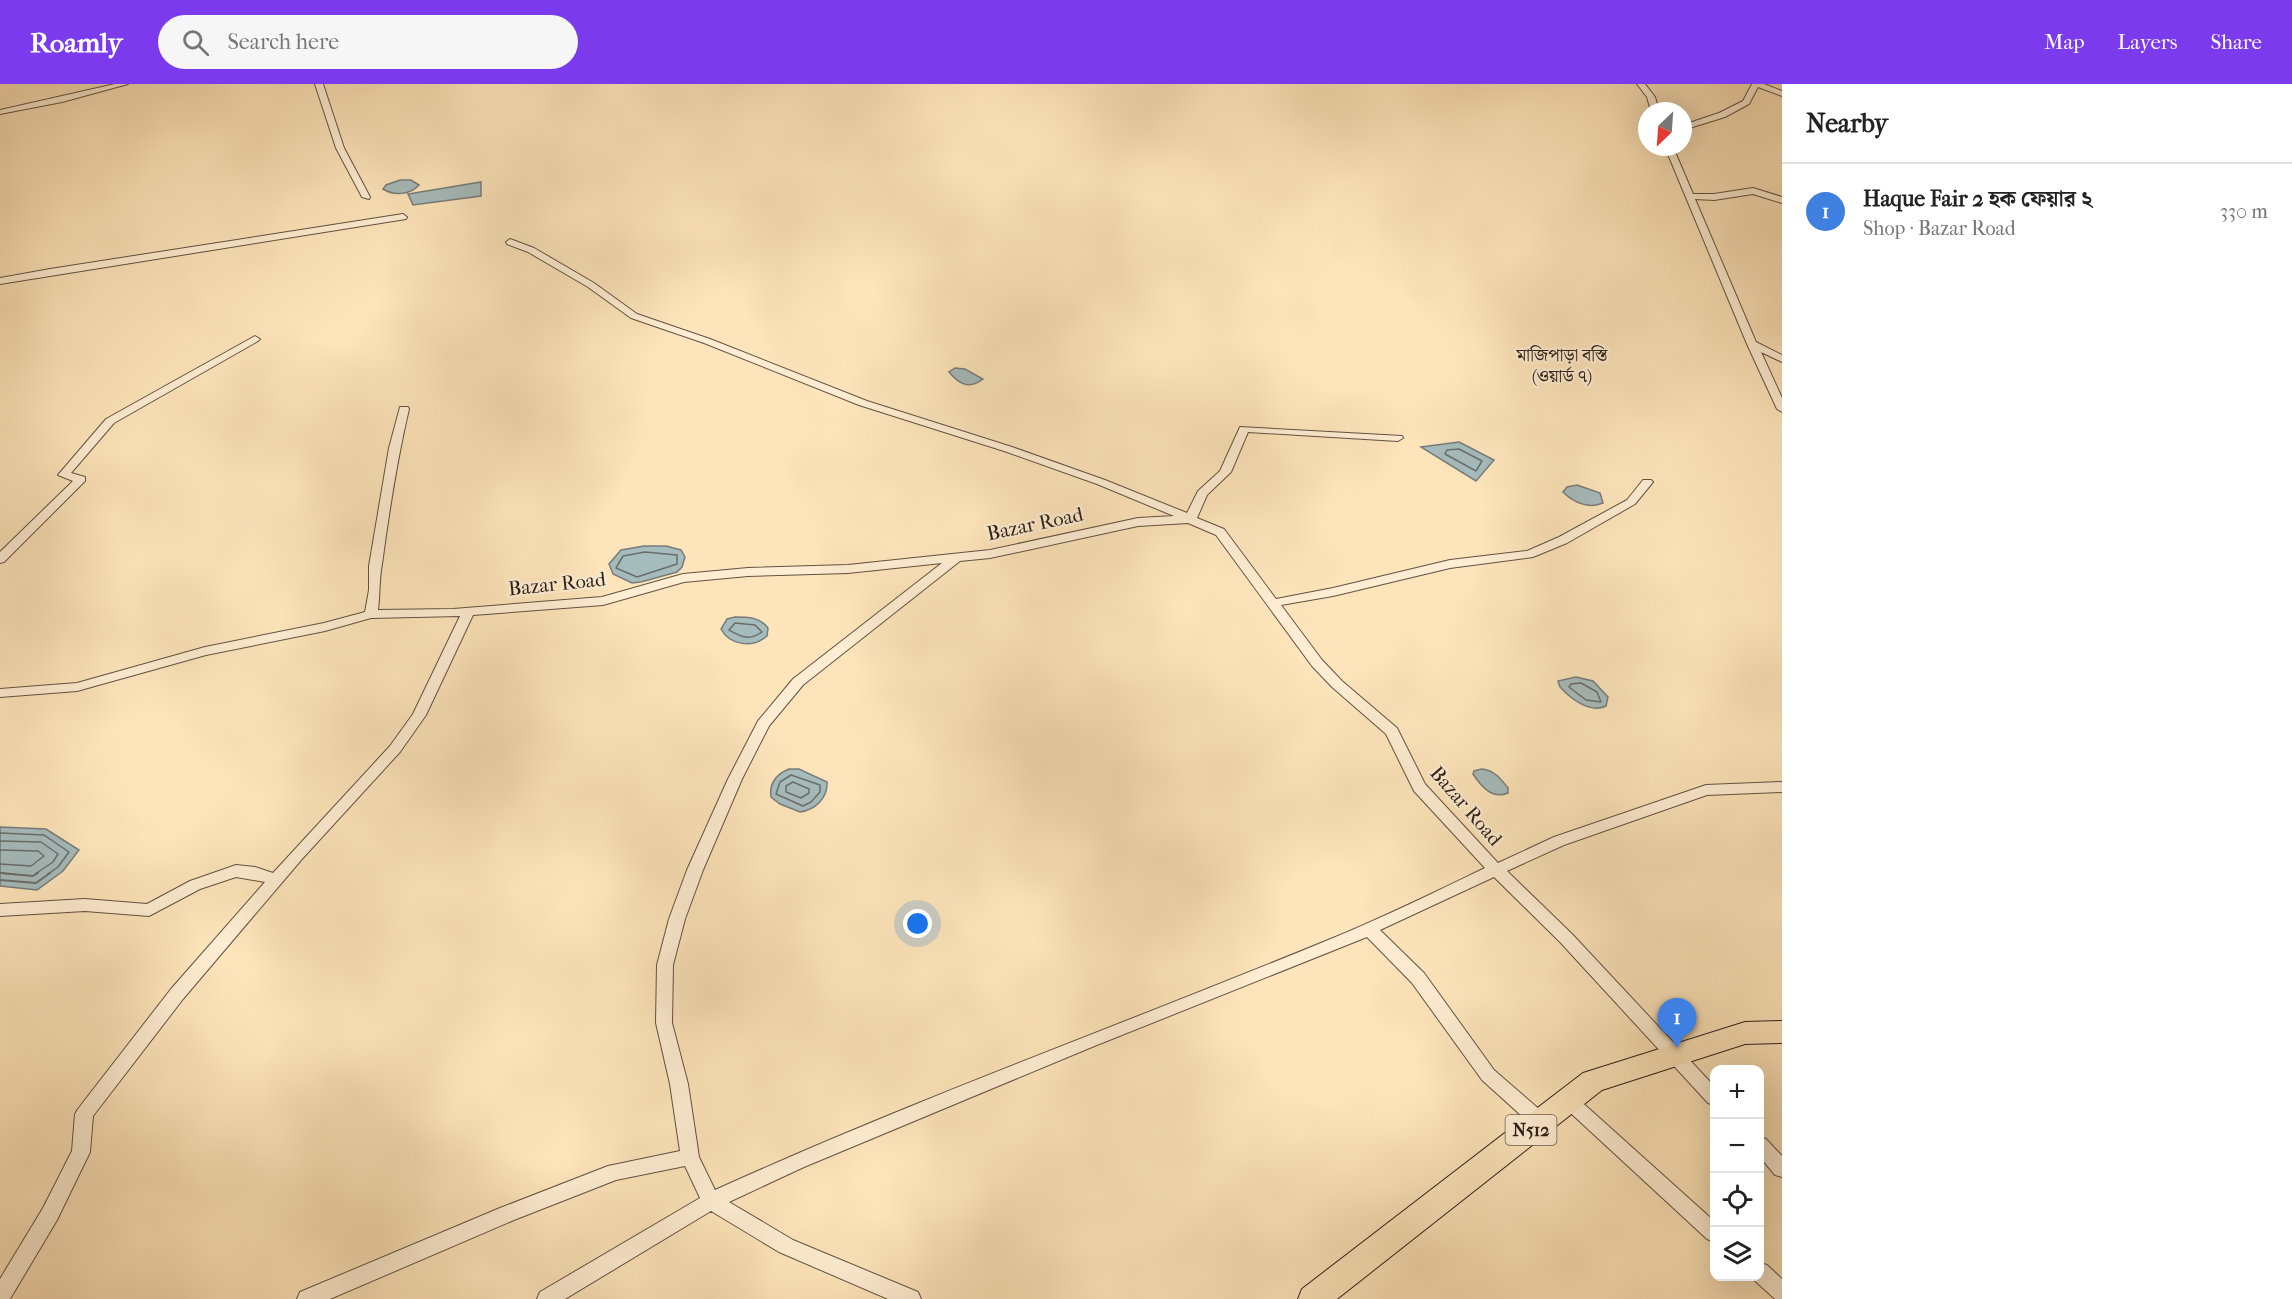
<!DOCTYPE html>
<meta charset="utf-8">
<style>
body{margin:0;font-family:"IM FELL French Canon","Noto Serif Bengali",serif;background:#f6f6f6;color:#222}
.controls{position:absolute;right:18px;bottom:18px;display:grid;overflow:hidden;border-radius:12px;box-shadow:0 6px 24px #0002}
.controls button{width:54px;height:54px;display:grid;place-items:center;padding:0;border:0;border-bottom:2px solid #e0e0e0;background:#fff;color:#222;font:30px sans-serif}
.compass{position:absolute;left:1638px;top:18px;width:54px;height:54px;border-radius:50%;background:#fff;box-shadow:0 6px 24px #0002;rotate:205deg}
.you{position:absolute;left:918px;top:840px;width:21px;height:21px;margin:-15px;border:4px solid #fff;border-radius:50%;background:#1a73e8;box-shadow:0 0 0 9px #1a73e833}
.badge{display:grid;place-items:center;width:39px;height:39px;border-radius:50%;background:#7c3aed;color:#fff;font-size:20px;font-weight:700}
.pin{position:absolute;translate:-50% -50px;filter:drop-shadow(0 2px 3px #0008)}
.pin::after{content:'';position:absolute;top:32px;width:21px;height:18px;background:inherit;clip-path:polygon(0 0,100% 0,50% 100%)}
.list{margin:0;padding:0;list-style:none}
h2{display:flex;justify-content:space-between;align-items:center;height:78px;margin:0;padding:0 24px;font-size:26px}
h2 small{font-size:20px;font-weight:400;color:#767676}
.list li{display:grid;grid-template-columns:39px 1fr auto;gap:18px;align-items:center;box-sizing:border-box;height:96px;padding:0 24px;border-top:2px solid #e0e0e0}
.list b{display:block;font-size:22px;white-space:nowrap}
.list p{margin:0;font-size:20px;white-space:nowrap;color:#767676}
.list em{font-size:20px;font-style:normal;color:#767676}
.icon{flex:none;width:33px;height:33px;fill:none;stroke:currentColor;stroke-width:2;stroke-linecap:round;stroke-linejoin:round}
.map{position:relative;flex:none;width:1782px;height:1215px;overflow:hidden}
header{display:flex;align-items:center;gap:36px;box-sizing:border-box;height:84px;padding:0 30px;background:#7c3aed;color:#fff}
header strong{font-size:28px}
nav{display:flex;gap:33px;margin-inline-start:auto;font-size:21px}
.search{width:420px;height:54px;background:#f6f6f6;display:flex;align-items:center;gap:15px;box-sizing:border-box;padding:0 21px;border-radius:33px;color:#767676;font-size:22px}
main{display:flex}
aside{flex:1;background:#fff}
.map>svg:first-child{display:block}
.water{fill:#a6bbbc;stroke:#767d7b;stroke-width:1.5}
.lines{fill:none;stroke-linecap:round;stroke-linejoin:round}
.shore-far1{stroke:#6a6e6b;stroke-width:1.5}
.shore{stroke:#6a6e6b;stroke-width:2}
.minor-casing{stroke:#615242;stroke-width:2}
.highway-casing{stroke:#2d211a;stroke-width:2}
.minor{fill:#feedd2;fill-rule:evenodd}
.highway{fill:#fde4ba;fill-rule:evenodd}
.labels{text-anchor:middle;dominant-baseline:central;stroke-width:4.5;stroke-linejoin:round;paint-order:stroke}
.far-neighbourhood-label{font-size:18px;fill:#2d211a;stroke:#feedd2}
.shield{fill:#feedd2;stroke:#6c5e51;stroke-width:1.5}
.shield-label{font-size:18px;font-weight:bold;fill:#2d211a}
.street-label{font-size:20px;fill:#2d211a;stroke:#feedd2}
</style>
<header>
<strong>Roamly</strong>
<div class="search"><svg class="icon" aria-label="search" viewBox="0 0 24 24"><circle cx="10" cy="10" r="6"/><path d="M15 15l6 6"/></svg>Search here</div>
<nav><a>Map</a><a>Layers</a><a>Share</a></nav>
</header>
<main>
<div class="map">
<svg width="1782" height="1215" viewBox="0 0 1782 1215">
<rect width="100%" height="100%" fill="#fde4ba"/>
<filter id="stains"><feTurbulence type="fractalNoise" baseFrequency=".00333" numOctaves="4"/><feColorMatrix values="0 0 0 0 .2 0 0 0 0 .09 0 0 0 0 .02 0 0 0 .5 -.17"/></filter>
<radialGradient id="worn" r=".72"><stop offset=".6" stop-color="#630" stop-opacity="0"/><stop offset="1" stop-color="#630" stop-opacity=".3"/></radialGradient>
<!-- water -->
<path class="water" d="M400,96H411L419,101C410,111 394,112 383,105L386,101Z
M481,98V112L413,121L408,110Z
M955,284L965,285L983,295C969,306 959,300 949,288Z
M1459,358L1494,376L1476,397L1421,363Z
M1577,401L1600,409L1603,419C1589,425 1574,419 1563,408L1567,403Z
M644,462H666L681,466L685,473L682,483L677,488L641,498L632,499L613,490L609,480L621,466Z
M735,533C748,533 760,533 768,544L767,552C753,564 730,562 721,545L727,535Z
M1576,593L1593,597L1608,613L1606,622C1590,630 1570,614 1560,603L1558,597Z
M789,685H799L827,698C828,714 815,726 800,728L780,720L771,713C769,700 776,690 789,685Z
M1482,685C1494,686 1501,695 1508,704V709C1492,716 1481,702 1473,690L1474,687Z
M0,743L46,745L79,766L63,787L37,806L0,802Z"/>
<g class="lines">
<!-- shore-far1 -->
<path class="shore-far1" d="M1459,365L1482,377L1476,387L1445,370L1447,366Z
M645,468L677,471V480L637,493L616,484L623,472Z
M735,539L755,541L762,548C749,557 742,553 729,546Z
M1581,599L1597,608L1601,618L1586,616L1569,603L1571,600Z
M791,691L820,701V708L811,718L803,722L776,710L780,698Z
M793,698L809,705V709L801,714L786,708V702Z
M0,749L44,751L69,768L58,783L48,790
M0,757L41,758L58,770L53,778L35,790
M0,766L38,767L44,772L31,782L0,780
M0,789L14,790"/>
<!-- shore -->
<path class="shore" d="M0,789L33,792L38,789
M0,796L36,799L50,789"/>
<!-- minor casing -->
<g class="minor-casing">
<path id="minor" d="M115,0H128L62,18L0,30V26Z
M315,0H323L344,64L370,113L369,115L362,113L336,64Z
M1637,0H1645L1655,13L1659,27H1651L1647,13Z
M1752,0H1764L1782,7V12L1758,3L1749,20L1725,33L1683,46V41L1719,29L1743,17Z
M1665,63H1673L1693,110H1714L1753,104L1782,113V119L1753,110L1714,116L1695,115L1756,258L1782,271V278L1761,268L1782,314V328L1777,325L1747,260Z
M403,130L407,133L406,135L0,200V194L50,185Z
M510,155L534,164L594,199L637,230L710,255L867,317L1012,363L1105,396L1187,429L1198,407L1220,387L1240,343L1402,352L1403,354L1398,357L1248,348L1231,388L1207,411L1197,434L1224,445L1276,515L1333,504L1450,476L1527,467L1559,453L1627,416L1643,396H1651L1653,398L1635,420L1567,459L1533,473L1450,484L1333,512L1281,521L1322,576L1342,597L1397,644L1425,700L1498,779L1554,753L1706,701L1782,698V708L1707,711L1564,761L1507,787L1572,850L1714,1002V1021L1708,1019L1560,858L1494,793L1380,846L1424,889L1494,986L1547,1032L1550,1038L1547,1044L1541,1046L1535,1044L1482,996L1412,899L1367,853L1092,963L804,1083L729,1118L793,1156L918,1208L921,1215H888L779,1168L711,1127L565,1215H537L540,1208L700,1114L685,1082L616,1096L514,1136L330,1215H297L300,1208L500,1124L608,1082L680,1067L670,1000L656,939L657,881L669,835L687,786L728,695L758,637L793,595L942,479L848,489L748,492L684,498L603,521L473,531L426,631L400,668L302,775L183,915L93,1032L90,1068L57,1136L10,1215H0V1195L43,1124L72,1067L75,1030L78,1025L171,905L265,798L236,793L200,805L149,832L85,827L0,832V820L85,815L147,820L190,797L236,781L255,783L273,789L390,662L413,630L460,532L371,534L325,547L206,571L77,607L0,613V605L77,599L205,563L324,539L365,528L369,506V482L389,364L400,323H408L409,325C397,376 389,428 382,480C379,495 380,511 378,526L453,525L602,513L683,490L748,484L848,481L990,466L1138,434L1174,432L1097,400L1004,367L859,321L704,259L631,234L588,203L528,168L507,160L506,158ZM1188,439L1216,451L1312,582L1332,603L1386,650L1414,707L1485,784C1435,808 1384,833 1333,854C1127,939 918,1014 715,1106L699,1073L688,1000L672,939L673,881L685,835L703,786L742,695L769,642L803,601L960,477L990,474L1138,442Z
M255,252L260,255L258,257L114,339L71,389L85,393V397L4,478L0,479V468L73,397L58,391L106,335Z
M1569,1009L1575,1012L1714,1137V1158L1707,1155L1563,1022L1560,1017L1563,1012Z
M1760,1053L1766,1055L1782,1072V1093L1775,1091L1760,1073Z
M1760,1179L1767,1181L1782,1195V1215H1775L1753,1195L1752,1192H1760Z"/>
</g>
<!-- highway casing -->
<g class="highway-casing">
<path id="highway" d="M1782,937V959L1745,960L1602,1006L1337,1215H1298L1302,1205L1583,989L1745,938Z"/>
</g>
<!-- minor -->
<use href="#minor" class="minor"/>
<!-- highway -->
<use href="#highway" class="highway"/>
</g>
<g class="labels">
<!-- far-neighbourhood labels -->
<g class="far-neighbourhood-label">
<text x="1562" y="271">মাজিপাড়া বস্তি<tspan x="1562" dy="21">(ওয়ার্ড ৭)</tspan></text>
</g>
<!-- shield labels -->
<rect class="shield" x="1505.5" y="1031" width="51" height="30" rx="4.5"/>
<g class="shield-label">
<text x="1531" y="1046">N512</text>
</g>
<!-- street labels -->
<g class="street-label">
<text transform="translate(1035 440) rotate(-12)">Bazar Road</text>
<text transform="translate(557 500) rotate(-6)">Bazar Road</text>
<text transform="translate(1466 722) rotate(49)">Bazar Road</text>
</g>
</g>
<rect width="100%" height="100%" filter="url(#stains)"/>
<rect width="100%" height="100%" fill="url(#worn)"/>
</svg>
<div class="controls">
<button>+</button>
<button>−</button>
<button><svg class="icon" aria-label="locate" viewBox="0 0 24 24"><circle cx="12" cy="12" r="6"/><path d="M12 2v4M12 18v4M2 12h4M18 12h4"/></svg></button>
<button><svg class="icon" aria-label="layers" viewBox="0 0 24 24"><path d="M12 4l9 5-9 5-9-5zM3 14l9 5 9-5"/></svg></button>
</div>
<svg class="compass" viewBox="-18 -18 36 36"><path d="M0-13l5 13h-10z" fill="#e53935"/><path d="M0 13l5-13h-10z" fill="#767676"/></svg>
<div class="you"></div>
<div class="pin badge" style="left:1677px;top:964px;background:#3f7fe0">1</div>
</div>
<aside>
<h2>Nearby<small></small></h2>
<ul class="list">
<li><span class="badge" style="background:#3f7fe0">1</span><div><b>Haque Fair 2 হক ফেয়ার ২</b><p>Shop · Bazar Road</p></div><em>330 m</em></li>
</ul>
</aside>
</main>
